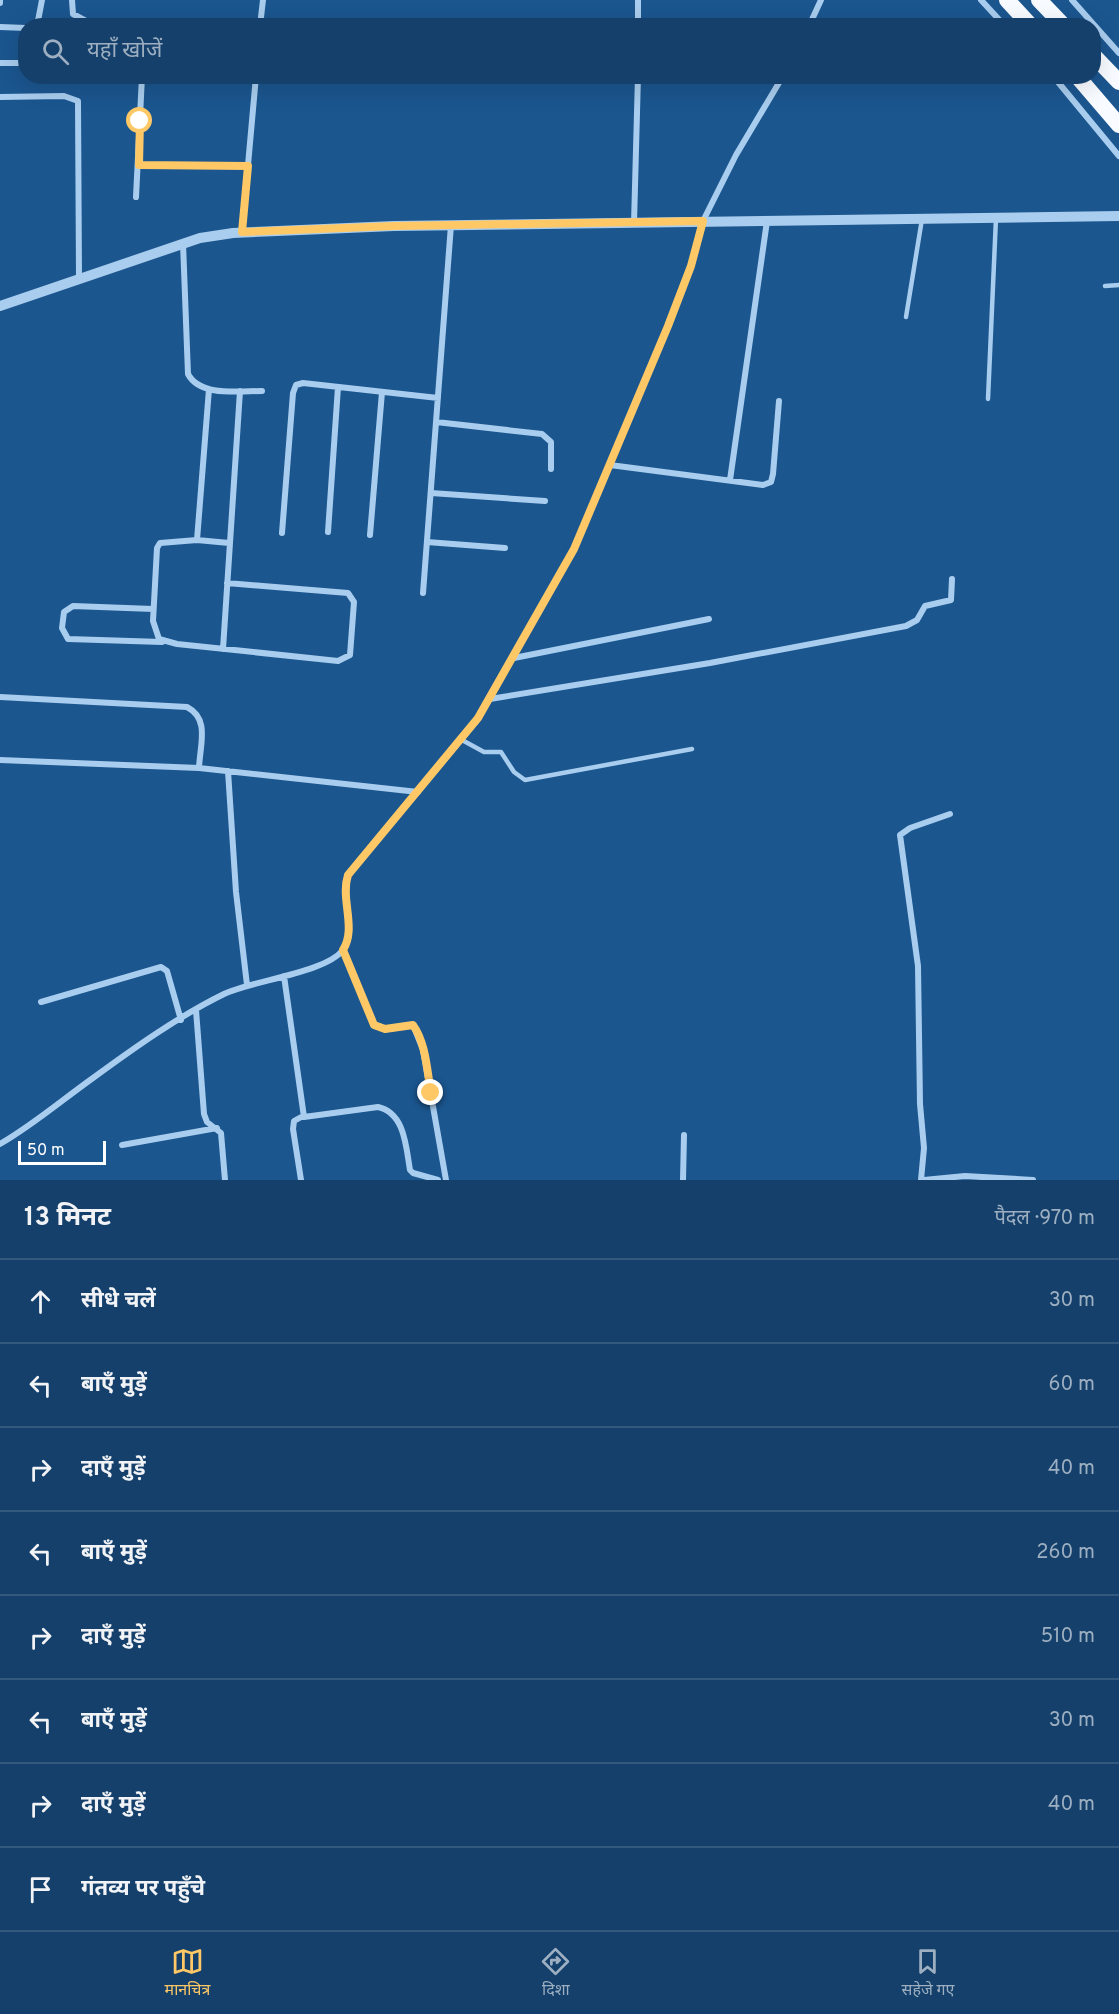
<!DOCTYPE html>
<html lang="hi">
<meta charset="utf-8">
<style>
body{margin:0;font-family:Overpass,"Noto Sans Devanagari",sans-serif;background:#1d4771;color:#f1f3f6}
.scale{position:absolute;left:18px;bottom:15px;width:88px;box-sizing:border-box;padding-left:6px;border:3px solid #fff;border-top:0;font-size:16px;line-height:21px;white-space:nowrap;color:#fff;-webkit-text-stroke:4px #1b568f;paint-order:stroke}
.stop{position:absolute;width:18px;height:18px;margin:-14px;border:4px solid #ffc866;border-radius:50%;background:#fff}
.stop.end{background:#ffc866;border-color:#fff;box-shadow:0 2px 6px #0008}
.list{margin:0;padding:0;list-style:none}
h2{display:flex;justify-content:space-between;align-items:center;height:78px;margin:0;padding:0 24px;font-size:26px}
h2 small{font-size:20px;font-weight:400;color:#9dafc1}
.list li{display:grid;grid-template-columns:39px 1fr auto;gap:18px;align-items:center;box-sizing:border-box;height:84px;padding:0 24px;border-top:2px solid #33597e}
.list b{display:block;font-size:22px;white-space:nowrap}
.list em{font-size:20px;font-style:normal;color:#9dafc1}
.icon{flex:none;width:33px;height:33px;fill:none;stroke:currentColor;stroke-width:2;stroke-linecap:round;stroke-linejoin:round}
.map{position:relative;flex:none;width:1119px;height:1180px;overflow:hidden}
.search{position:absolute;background:#14406b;box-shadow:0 6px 24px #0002;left:18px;right:18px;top:18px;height:66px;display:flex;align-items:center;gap:15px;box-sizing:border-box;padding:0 21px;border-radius:24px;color:#9dafc1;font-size:22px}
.sheet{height:750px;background:#14406b}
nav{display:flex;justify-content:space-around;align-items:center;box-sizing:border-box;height:84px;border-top:2px solid #33597e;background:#14406b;font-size:16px;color:#9dafc1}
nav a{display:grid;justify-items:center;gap:3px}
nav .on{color:#ffc866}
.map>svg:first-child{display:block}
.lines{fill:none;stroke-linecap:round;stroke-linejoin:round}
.service{stroke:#a9cdee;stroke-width:4.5}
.minor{stroke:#a9cdee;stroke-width:6}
.tertiary{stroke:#a9cdee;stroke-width:10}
.trunk{stroke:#f8fbff;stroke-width:16}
.route{stroke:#ffc866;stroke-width:8}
</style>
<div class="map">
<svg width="1119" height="1180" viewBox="0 0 1119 1180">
<rect width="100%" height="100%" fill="#1b568f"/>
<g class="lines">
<!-- service -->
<path class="service" d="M1105,286L1119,285
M906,317L922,219
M988,399L996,218
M462,740L484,752H501L514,772L525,780L692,749"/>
<!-- minor -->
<path class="minor" d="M72,0L73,14L86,21L250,26
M981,0L1005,26
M1072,0L1119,53
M0,3V0
M37,26L42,0
M260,26L263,0
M638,26V0
M809,26L821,0
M0,27L26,28
M0,63H26
M1053,76L1119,156
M0,97L64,96L78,101L79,278
M139,165L248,166
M136,197L142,76
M634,223L638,76
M242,232L256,76
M183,243L188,374C200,397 239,391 262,391
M436,422L542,434L551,442V469
M610,465L763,485L771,482L773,474L779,401
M730,480L767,221
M431,493L545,501
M328,532L338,387
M282,533L293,393L296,385L303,383L438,398
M370,535L382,392
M197,540L209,389
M427,542L505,548
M227,583L348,593L354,602L350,655L338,661L177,644L159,639L153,621L157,548L160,543L197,540L229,543
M423,593L451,225
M153,609L73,606L64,612L62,628L68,639L162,642
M223,649L240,391
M514,658L709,619
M0,697L187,707C210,719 200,744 199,768
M490,699L710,663L906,626L917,620L925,606L951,600L952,579
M0,760L199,768L418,792
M228,771L236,892L247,985
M343,950L374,1025L385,1029L413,1025L423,1050L446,1180
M284,976L304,1117L378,1107C405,1113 406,1147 410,1170L413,1173L438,1180
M41,1002L161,967L167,971L181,1020
M196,1010L204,1114L207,1122L221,1133L225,1180
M0,1144C33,1125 62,1100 93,1078C134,1048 179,1016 224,994C254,980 325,973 343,950C357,933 341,897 348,875L478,719L574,549L668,326L691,266L703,221L736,155L783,76
M122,1145L217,1128
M301,1180L293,1129L294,1121L303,1116
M683,1180L684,1135
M921,1180L924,1148L920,1104L918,966L900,835L910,828L950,814
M924,1180L965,1176L1033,1180"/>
<!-- tertiary -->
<path class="tertiary" d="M0,306L200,238L233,233L394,226L1119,216"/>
<!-- trunk -->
<path class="trunk" d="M1007,0L1031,26
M1039,0L1064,26
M1094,56L1119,82
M1077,76L1119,125"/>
</g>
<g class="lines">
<!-- route -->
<path class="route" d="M140,121L139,165L248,166L242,232L394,226L703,221L691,266L668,326L574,549L478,718L348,875C340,899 357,928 343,950L374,1025L385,1029L413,1025C426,1043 427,1071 431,1093"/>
</g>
</svg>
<div class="scale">50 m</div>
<div class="stop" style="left:140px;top:121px"></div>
<div class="stop end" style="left:431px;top:1093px"></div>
<div class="search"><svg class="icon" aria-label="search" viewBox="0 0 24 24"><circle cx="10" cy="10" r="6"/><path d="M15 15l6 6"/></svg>यहाँ खोजें</div>
</div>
<section class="sheet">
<h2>13 मिनट<small>पैदल · 970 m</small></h2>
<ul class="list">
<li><svg class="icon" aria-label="ahead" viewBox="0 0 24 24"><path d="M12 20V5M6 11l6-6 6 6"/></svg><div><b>सीधे चलें</b></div><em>30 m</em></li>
<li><svg class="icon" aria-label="left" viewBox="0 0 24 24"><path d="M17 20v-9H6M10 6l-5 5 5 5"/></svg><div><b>बाएँ मुड़ें</b></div><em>60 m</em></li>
<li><svg class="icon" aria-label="right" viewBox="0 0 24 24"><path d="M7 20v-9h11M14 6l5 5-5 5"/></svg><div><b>दाएँ मुड़ें</b></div><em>40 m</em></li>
<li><svg class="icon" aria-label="left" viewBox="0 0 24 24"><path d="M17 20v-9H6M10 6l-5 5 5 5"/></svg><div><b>बाएँ मुड़ें</b></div><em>260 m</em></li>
<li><svg class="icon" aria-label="right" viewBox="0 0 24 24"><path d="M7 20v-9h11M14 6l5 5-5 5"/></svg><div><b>दाएँ मुड़ें</b></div><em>510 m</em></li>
<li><svg class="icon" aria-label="left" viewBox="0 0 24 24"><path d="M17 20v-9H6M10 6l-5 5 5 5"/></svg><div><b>बाएँ मुड़ें</b></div><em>30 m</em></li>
<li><svg class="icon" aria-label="right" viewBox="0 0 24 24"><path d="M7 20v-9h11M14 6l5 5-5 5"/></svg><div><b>दाएँ मुड़ें</b></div><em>40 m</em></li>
<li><svg class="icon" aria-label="arrive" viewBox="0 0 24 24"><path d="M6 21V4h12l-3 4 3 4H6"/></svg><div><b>गंतव्य पर पहुँचे</b></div></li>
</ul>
</section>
<nav>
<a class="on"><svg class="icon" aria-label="map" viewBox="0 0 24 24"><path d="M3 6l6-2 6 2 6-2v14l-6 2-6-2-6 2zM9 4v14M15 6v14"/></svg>मानचित्र</a>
<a><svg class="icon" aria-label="directions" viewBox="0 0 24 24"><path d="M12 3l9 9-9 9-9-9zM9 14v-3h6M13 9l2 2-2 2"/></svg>दिशा</a>
<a><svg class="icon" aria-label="saved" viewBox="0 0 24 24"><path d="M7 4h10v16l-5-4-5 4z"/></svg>सहेजे गए</a>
</nav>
